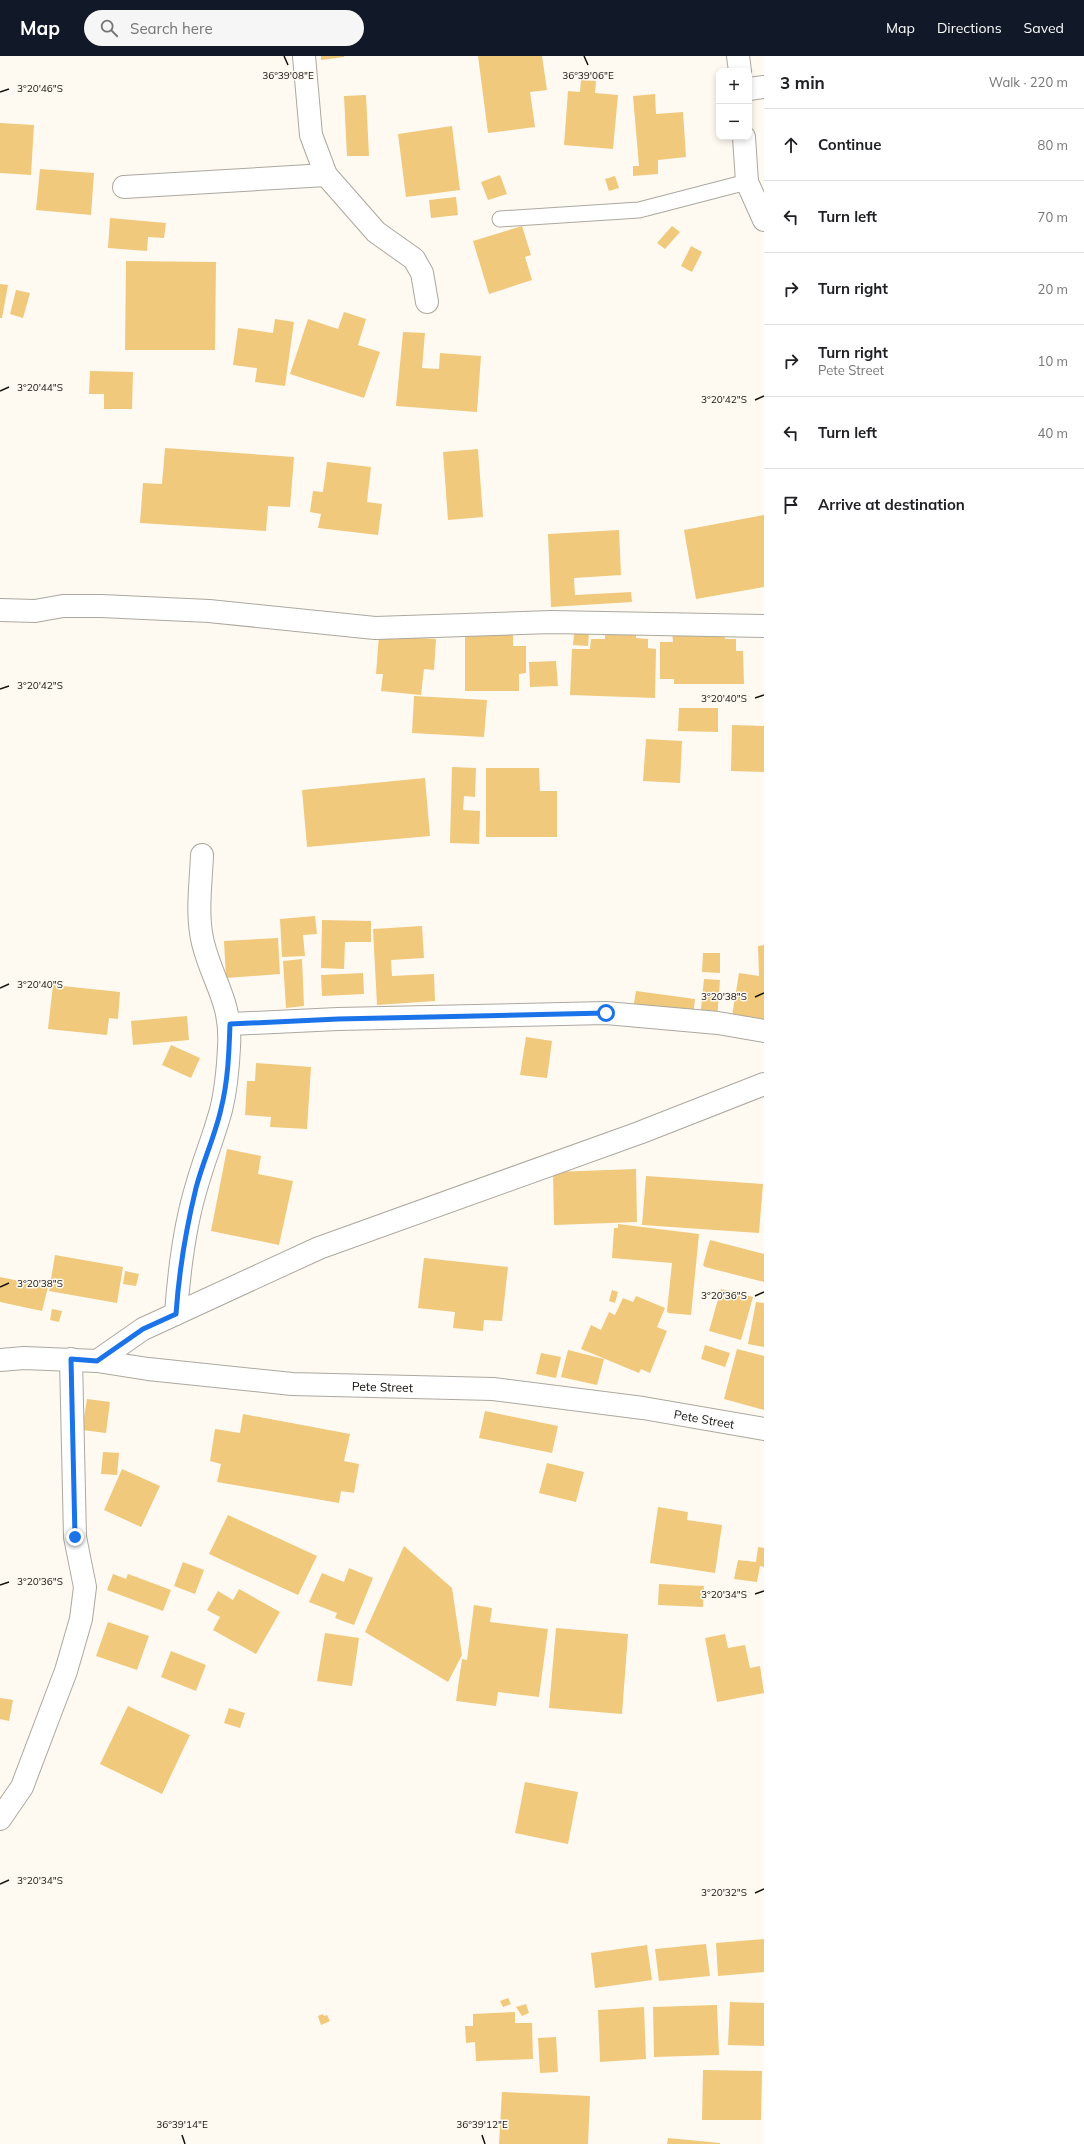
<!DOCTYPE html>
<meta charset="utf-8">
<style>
body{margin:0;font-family:Mulish,sans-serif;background:#f6f6f6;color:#202124}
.controls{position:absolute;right:12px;top:12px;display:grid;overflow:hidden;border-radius:8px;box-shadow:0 2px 6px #0003}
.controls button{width:36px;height:36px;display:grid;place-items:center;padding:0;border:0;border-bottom:1px solid #e0e0e0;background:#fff;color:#202124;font:20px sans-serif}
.stop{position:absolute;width:12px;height:12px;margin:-9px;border:3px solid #1a73e8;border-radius:50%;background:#fff}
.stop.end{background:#1a73e8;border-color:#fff;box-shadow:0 1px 4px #0008}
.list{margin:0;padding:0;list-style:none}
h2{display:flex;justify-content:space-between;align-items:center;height:52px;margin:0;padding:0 16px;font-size:17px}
h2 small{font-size:13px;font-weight:400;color:#757577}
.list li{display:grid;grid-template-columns:26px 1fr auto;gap:12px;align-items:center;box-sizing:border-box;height:72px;padding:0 16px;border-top:1px solid #e0e0e0}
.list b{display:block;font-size:15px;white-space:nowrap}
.list p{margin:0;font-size:13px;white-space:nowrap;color:#757577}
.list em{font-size:13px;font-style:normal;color:#757577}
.icon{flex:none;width:22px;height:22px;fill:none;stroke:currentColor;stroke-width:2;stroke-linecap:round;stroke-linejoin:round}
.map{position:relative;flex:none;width:764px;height:2088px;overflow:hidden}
header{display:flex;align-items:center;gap:24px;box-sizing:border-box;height:56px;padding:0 20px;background:#111827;color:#fff}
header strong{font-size:19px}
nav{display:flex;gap:22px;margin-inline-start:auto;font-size:14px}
.search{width:280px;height:36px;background:#f6f6f6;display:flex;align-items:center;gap:10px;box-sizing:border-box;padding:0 14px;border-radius:22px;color:#757577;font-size:15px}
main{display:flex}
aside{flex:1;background:#fff}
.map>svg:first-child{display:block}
.building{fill:#f0c97c}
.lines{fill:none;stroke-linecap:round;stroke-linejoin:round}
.service-casing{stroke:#aca89f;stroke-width:17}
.minor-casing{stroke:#aca89f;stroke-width:24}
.service{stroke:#fff;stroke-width:15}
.minor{stroke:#fff;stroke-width:22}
.route{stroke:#1a73e8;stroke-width:5}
.ticks{fill:none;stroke:#151310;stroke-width:1.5}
.labels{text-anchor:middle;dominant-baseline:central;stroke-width:3;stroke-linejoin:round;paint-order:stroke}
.street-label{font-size:12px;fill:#151310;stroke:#fffaf1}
.ticks-label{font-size:10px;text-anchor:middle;fill:#151310;stroke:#fffaf1;stroke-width:3;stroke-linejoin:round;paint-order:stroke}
</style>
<header>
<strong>Map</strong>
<div class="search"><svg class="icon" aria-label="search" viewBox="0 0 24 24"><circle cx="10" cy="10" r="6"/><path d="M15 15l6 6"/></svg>Search here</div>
<nav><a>Map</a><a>Directions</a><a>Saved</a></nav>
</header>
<main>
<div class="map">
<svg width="764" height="2088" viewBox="0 0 764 2088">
<rect width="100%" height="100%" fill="#fffaf1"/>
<!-- building -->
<path class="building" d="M321,0H344V1L321,4Z
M478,0H542L547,34L530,36L535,71L488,77Z
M581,24L596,25L595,37L618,39L613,93L564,89L568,35L580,36Z
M655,38L656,58L683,56L686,101L658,104V118L633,120V110H639L633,40Z
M366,39L369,100H347L344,40Z
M0,67L34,69L31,119L0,117Z
M452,70L460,134L406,141L398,78Z
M40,113L94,117L91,159L36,154Z
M500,119L507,138L488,144L481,126Z
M615,120L619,132L609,135L605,123Z
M456,141L458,159L431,162L429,144Z
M110,162L166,167L164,182L148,181L147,195L108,192Z
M522,170L531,199L525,201L532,224L489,238L473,185Z
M672,170L680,176L665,193L657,187Z
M691,190L702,196L692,216L681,210Z
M126,205L216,206L215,294H125Z
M0,228L8,229L2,262H0Z
M16,234L30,237L23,262L10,258Z
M344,256L366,263L358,289L380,296L364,342L290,318L308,263L338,273Z
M275,263L294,266L285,330L255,326L257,312L233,309L238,272L273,277Z
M403,276L425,277L422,312L439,313L440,297L481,300L477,356L396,350Z
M90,315L133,316L132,353H104V338H89Z
M165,392L294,401L290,451L268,450L266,475L140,467L143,427L162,428Z
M478,393L483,461L448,464L443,396Z
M327,406L371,411L367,446L382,448L378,479L318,472L321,458L310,456L313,435L323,436Z
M764,459V531L696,543L684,474Z
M619,474L621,519L574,522L575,539L631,536L632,546L551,551L548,478Z
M605,573L636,574V582L648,583V592L656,593L655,642L570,639L572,593H590L591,583H605Z
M513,574V590H526V617L519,618V635H465V575Z
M672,575H725V583H736V595H743L744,628H674V623H660V586H673Z
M574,577H589L588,590L573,589Z
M379,579L436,583L434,614L424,613L421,639L381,635L383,618H376Z
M556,605L558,630L530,631L529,606Z
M414,640L487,644L484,681L412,677Z
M679,652H718V676L678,675Z
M732,669L764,670V716L731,715Z
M646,683L682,685L680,727L643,725Z
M452,711L476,712L475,741L464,740L463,754L480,755L479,788L450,787Z
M486,712H539L540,735H557V781H486Z
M425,722L430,780L307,791L302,734Z
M315,860L317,878L303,879L305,900L282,901L280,863Z
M322,864L371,865V886H345L344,913L321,912Z
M422,870L424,902L391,904L392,920L434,918L435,945L377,949L373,873Z
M278,882L280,918L226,922L224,885Z
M764,889V966L732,960L739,917L759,920L758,890Z
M703,897H720V917L702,916Z
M302,903L304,950L286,952L283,905Z
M363,917L364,938L322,940L321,919Z
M704,923L720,924L717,964L700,962Z
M53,929L120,936L118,963L109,962L107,979L48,973Z
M636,935L695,943L693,961L633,953Z
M187,960L189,984L133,989L131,965Z
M526,981L552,985L547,1022L520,1019Z
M171,989L200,1002L191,1022L162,1009Z
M256,1007L311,1011L307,1073L270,1071L271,1061L245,1059L247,1025H255Z
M227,1093L261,1100L258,1118L293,1125L279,1189L211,1175Z
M636,1113L637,1166L554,1169L553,1116Z
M646,1120L763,1128L759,1177L642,1169Z
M618,1168L699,1178L691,1259L668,1257L667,1255L672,1207L612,1202L614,1172H618Z
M710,1184L764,1198V1226L705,1211L703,1209Z
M55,1199L123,1211L117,1247L49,1235Z
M424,1202L508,1211L502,1265L484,1264L483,1275L453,1272L455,1256L418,1252Z
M125,1215L139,1218L136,1230L123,1228Z
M0,1221L48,1231L42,1255L0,1246Z
M721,1233L753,1241L741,1284L709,1275Z
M612,1234L618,1236L615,1247L609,1245Z
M636,1240L665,1252L657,1271L667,1275L650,1317L641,1313L639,1317L581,1293L591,1269L601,1274L609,1256L615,1259L623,1242L633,1246Z
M756,1246L764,1247V1291L748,1288Z
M52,1253L62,1255L59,1266L50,1264Z
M705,1289L730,1297L725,1311L701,1303Z
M737,1293L764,1300V1354L724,1343Z
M568,1294L604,1303L597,1329L561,1321Z
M541,1297L561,1301L556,1322L536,1318Z
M87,1343L110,1346L106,1377L82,1374Z
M485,1355L558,1370L552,1397L479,1382Z
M243,1358L350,1378L344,1405L359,1408L354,1437L341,1435L339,1447L217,1426L221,1408L210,1405L215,1373L240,1377Z
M103,1396L119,1397L117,1419L101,1418Z
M547,1407L584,1416L576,1446L539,1437Z
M122,1413L160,1430L141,1471L104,1454Z
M658,1451L688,1456L687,1464L722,1469L715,1517L650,1507Z
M228,1459L317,1500L298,1539L209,1498Z
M404,1490L452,1532L462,1599L448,1626L365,1576Z
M758,1491L764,1492V1511L760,1510L757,1526L734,1523L738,1504L756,1506Z
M183,1506L204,1514L195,1538L174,1530Z
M349,1512L373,1522L354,1569L335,1562L337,1557L309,1546L322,1517L344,1526Z
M113,1518L126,1523L128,1518L171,1534L163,1555L107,1534Z
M659,1528L704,1530L703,1551L658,1549Z
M239,1533L280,1556L256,1598L213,1574L220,1561L207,1554L218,1535L233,1544Z
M474,1549L492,1552L490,1566L548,1573L539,1641L498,1636L496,1650L456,1645L462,1603L467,1604Z
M108,1566L149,1580L137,1614L96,1600Z
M556,1572L628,1578L622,1658L549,1652Z
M325,1577L359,1582L352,1630L317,1625Z
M725,1578L728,1592L745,1589L750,1612L760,1610L764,1637L717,1646L705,1582Z
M171,1595L206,1609L196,1635L161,1621Z
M0,1642L13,1644L9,1665L0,1663Z
M128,1650L190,1679L162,1738L100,1708Z
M229,1652L245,1657L240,1672L224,1667Z
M525,1726L578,1736L568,1788L515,1777Z
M764,1883V1916L718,1920L716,1887Z
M706,1888L710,1920L659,1925L655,1893Z
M647,1889L652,1924L595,1932L591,1897Z
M508,1942L511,1948L503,1951L500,1945Z
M730,1946L764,1947V1990L728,1989Z
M526,1948L529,1957L522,1960L516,1951Z
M717,1949L719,1999L654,2001L653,1951Z
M644,1951L646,2003L600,2006L598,1954Z
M515,1956V1967H532L533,2003L476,2005L475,1986L466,1987L465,1970H473V1958Z
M323,1958L324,1960L327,1959L330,1965L321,1969L318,1960Z
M556,1981L558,2016L540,2017L538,1982Z
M703,2014L762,2015L761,2064H702Z
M502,2036L590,2040L588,2088H499Z
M668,2082L720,2087V2088H667Z"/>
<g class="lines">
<!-- service casing -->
<g class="service-casing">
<path id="service" d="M500,163L639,154L747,126"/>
</g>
<!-- minor casing -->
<g class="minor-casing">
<g id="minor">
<path d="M304,0L311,79L326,119L376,176L414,203L422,217L427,246"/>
<path d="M738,0L740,15"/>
<path d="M749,33L764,31"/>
<path d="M744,81L747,126L764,164"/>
<path d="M124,131L326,119"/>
<path d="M0,554L35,555L63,550H101L209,555L375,572L551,566L764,570"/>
<path d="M230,968L338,963L606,957L718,967L764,975"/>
<path d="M176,1258C179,1215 184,1171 197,1129C204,1104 214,1080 221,1054C226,1034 228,1012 229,991C232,946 213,927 203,887C196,859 201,827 202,799"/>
<path id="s1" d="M0,1304L24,1302L97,1305L148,1313L292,1328L493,1333L643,1352L764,1373"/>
<path d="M97,1305L143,1273L319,1192L639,1077L764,1028"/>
<path d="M0,1763L22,1731L66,1615L81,1563L85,1531L75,1481L71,1303"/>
</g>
</g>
<!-- service -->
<use href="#service" class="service"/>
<!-- minor -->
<use href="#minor" class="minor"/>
</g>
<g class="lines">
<!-- route -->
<path class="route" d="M75,1481L71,1303L97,1305L143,1273L176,1258C179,1215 186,1173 196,1132C203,1105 215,1080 221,1053C228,1025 229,997 230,968L338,963L606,957"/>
</g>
<!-- ticks -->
<path class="ticks" d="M284,0L288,9M584,0L588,9M0,36L9,33M0,335L9,331M755,344L764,340M0,633L9,630M755,642L764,639M0,932L9,928M755,941L764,937M0,1231L9,1227M755,1240L764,1236M0,1529L9,1526M755,1538L764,1535M0,1828L9,1824M755,1837L764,1833M182,2079L185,2088M482,2079L485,2088"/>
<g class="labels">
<!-- street labels -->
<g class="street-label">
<text stroke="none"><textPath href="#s1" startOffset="384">Pete Street</textPath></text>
<text stroke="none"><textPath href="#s1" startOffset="708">Pete Street</textPath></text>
</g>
</g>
<g class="ticks-label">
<text x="288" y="23">36°39'08"E</text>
<text x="588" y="23">36°39'06"E</text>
<text x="40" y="36">3°20'46"S</text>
<text x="40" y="335">3°20'44"S</text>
<text x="724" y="347">3°20'42"S</text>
<text x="40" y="633">3°20'42"S</text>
<text x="724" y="646">3°20'40"S</text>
<text x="40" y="932">3°20'40"S</text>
<text x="724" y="944">3°20'38"S</text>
<text x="40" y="1231">3°20'38"S</text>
<text x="724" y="1243">3°20'36"S</text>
<text x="40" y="1529">3°20'36"S</text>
<text x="724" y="1542">3°20'34"S</text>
<text x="40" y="1828">3°20'34"S</text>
<text x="724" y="1840">3°20'32"S</text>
<text x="182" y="2072">36°39'14"E</text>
<text x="482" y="2072">36°39'12"E</text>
</g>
</svg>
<div class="controls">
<button>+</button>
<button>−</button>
</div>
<div class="stop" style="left:606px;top:957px"></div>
<div class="stop end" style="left:75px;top:1481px"></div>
</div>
<aside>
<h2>3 min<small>Walk · 220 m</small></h2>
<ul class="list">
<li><svg class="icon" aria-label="ahead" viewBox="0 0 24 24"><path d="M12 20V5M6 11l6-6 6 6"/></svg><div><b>Continue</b></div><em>80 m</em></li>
<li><svg class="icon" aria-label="left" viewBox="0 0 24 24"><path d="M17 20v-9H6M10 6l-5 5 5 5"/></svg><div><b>Turn left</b></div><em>70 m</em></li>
<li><svg class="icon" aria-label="right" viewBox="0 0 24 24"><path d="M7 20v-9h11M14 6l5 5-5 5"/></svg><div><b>Turn right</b></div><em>20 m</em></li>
<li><svg class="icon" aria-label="right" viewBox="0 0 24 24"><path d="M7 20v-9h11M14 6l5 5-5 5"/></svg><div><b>Turn right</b><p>Pete Street</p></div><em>10 m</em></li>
<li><svg class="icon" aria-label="left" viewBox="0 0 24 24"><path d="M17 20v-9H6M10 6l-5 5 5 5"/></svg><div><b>Turn left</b></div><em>40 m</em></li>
<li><svg class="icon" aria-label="arrive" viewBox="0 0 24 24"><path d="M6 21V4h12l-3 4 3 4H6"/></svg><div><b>Arrive at destination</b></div></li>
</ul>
</aside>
</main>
